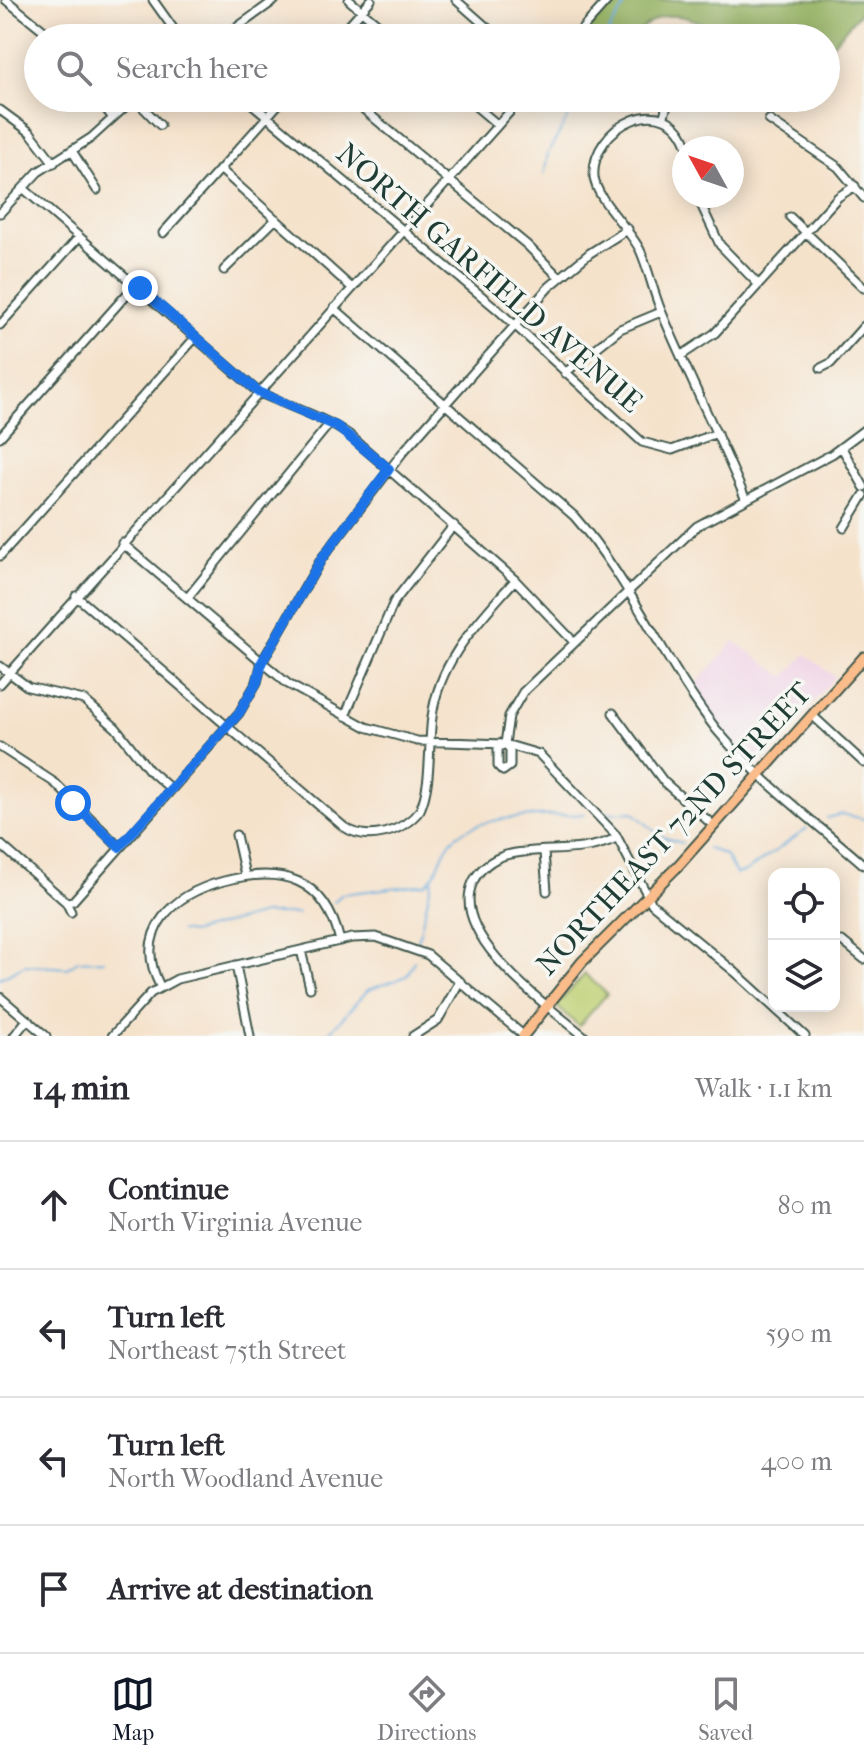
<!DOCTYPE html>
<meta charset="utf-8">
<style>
body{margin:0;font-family:"IM FELL French Canon",serif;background:#f2f2f3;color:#2b2b33}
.controls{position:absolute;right:24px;bottom:24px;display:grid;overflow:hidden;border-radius:16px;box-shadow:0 4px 20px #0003}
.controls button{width:72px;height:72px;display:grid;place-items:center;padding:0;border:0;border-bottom:2px solid #e1e1e2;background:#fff;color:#2b2b33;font:40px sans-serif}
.compass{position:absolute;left:672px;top:136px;width:72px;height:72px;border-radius:50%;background:#fff;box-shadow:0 4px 20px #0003;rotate:310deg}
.stop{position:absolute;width:24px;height:24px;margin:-18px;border:6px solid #1a73e8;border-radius:50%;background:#fff}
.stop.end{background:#1a73e8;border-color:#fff;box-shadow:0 2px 8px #0008}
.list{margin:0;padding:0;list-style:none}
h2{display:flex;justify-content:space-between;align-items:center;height:104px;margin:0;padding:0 32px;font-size:34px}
h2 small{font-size:26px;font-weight:400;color:#7c7c81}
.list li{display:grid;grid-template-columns:52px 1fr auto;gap:24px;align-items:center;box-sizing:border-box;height:128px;padding:0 32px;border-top:2px solid #e1e1e2}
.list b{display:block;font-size:30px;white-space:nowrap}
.list p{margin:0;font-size:26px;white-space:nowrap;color:#7c7c81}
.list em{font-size:26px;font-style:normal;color:#7c7c81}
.icon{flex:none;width:44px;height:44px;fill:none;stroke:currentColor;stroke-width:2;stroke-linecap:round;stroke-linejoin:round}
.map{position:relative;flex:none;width:864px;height:1036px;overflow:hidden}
.search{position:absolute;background:#fff;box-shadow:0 4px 20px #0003;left:24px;right:24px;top:24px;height:88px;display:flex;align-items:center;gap:20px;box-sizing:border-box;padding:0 28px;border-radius:44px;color:#7c7c81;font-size:30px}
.sheet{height:616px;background:#fff}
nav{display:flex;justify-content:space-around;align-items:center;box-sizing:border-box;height:112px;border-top:2px solid #e1e1e2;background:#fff;font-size:22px;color:#7c7c81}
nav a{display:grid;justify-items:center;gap:4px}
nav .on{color:#111827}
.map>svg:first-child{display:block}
.built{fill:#f0d0e5}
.green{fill:#bed073;stroke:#6e8654;stroke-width:2}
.forest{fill:#96b265;stroke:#5a784c;stroke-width:2}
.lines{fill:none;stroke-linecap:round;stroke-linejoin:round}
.stream{stroke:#68acdd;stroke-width:2}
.minor-casing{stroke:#3f564b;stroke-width:11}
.major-casing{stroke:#3f564b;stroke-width:13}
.minor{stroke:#fff;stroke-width:7}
.major{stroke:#f9bc8a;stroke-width:9}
.route{stroke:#1a73e8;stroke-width:10}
.labels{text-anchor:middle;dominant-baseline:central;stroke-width:7;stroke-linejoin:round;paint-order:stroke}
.street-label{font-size:30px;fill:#1f3d34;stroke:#f6f6f2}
</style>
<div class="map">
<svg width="864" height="1036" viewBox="0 0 864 1036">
<rect width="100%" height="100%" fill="#f6f6f2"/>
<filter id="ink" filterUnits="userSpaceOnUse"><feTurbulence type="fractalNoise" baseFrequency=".0125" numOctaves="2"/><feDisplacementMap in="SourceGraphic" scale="16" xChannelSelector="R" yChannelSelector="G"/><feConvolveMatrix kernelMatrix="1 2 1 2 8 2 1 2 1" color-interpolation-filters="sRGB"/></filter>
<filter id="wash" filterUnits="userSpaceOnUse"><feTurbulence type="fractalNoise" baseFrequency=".006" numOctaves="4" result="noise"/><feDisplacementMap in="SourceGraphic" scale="32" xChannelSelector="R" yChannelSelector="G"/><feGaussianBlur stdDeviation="1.8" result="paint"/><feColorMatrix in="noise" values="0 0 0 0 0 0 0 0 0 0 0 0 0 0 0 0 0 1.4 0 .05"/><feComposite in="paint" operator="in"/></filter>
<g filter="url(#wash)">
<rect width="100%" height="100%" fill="#f5e2cb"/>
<!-- built -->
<path class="built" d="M734,641L785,677L806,654L835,677L757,767L728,736L692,689Z"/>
<!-- green -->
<path class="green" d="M585,974L607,994L579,1026L556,1006Z"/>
<!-- forest -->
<path class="forest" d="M613,0H864V8L826,51V38H711L704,24C675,11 655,12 634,38H579Z"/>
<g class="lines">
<!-- stream -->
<path class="stream" d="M609,38L610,29L629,0
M544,175L548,153L579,98
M604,813L633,812L660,836L682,843
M827,818L841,814L864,819
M707,848L725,855L736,874L745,872L807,829
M334,902L342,894L425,884C441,873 439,852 454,838C483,812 549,817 586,814
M180,931L191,933L263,914H298
M418,941L432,880
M0,978L25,965L67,968L78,961L104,960
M326,1036L368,990L407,976L414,961"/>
</g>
</g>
<g filter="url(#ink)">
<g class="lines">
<!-- minor casing -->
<g class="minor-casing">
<path id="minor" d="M6,0L53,38
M153,0L180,38
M349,0L394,38
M456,0L499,38
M222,38L275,0
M337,38L371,0
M574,38L608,0
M97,98L113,118
M134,98L160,125
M245,98L497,309L642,442L672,450L717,433
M350,98L527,245L559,277
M466,98L498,125
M0,110L30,132L54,163
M664,116L669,98
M769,120L838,167L864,198
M688,148C669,86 590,126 594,177C596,199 629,228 640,250C649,270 653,292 662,313C688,375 719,436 745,498
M72,151L97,190
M220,169L352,288
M23,188L258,392C288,406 321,416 348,434L515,580L573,641
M697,196L720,245L757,283
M0,213L38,172L91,138L135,98
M790,217L864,288
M163,233L284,98
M224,270L276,219
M334,308L574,516C631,581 663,661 716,729C758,780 815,822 864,865
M0,325L79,237
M682,355L715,333L838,197L855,186
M821,368L831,363L864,326
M565,373L620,329L661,312
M0,437L135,285
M842,448L864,487
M844,528L864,495
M122,543L288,684L366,727L417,741L505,744L539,754L616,835L652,904L735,972L805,1036
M0,556L195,338
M76,596L344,827C368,843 403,832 420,810C432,783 428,746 432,717C439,660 479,621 515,580
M188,597L330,423
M0,666L28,687L84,700L116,728L149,770L171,789
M0,684L522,98
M613,713L664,782L714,826
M812,715L864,763
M345,716L394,602L454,525
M505,744L509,716L523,692L697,526L832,454L864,430
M505,744L510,749V766L503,771L498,766V748Z
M0,747L55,783L119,847
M236,835L245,875
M0,844L66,902L71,912
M544,852L547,891
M66,902L73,901L239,713L257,682L262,662L322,558L403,452L549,287L590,253L628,229
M842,941L864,959
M301,950L310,988
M236,965L250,1036
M160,986C132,931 173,894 224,881C281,866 325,877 340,941
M0,997L46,1036
M14,1036L27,1020
M112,1036L151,993L177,979L352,938L376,937L428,955L523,1035
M413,1036L438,1020L460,981
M584,1036C548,1006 448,936 473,882C479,869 492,859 506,855C542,846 579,855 614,839L616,835"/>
</g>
<!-- major casing -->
<g class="major-casing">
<path id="major" d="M523,1036L582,962L677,867L864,657"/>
</g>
<!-- minor -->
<use href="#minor" class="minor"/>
<!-- major -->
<use href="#major" class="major"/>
</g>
</g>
<g class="lines" filter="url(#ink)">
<!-- route -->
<path class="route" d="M73,803L119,847L239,713L257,682L262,662L322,558L389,469L336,426L258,392L140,288"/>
</g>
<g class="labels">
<!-- street labels -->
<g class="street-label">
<text transform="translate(489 278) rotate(41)">NORTH GARFIELD AVENUE</text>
<text transform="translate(674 829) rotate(-47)">NORTHEAST 72ND STREET</text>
</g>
</g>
</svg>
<div class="controls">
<button><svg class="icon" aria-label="locate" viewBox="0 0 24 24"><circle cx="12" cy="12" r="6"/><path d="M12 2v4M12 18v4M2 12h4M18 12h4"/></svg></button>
<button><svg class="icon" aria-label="layers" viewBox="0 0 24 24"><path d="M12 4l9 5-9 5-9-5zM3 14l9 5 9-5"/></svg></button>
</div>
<svg class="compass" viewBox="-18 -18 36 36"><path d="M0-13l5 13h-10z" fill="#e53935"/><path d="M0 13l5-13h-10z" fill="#7c7c81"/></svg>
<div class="stop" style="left:73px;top:803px"></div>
<div class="stop end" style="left:140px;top:288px"></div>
<div class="search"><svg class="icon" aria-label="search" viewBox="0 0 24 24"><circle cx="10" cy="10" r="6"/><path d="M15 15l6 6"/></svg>Search here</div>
</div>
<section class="sheet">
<h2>14 min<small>Walk · 1.1 km</small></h2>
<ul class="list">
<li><svg class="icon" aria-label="ahead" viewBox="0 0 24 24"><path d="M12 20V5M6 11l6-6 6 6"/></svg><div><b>Continue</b><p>North Virginia Avenue</p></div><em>80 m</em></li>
<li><svg class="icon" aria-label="left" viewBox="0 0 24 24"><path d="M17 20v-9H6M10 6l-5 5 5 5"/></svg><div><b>Turn left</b><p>Northeast 75th Street</p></div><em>590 m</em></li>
<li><svg class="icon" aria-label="left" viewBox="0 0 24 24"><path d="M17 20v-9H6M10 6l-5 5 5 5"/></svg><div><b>Turn left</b><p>North Woodland Avenue</p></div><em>400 m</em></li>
<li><svg class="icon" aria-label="arrive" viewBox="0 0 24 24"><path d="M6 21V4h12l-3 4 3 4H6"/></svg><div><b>Arrive at destination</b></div></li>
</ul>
</section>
<nav>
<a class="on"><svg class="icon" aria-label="map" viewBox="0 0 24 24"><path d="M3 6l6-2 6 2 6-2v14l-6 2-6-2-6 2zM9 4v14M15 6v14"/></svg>Map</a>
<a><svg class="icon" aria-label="directions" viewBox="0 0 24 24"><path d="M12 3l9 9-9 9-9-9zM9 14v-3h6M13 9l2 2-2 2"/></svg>Directions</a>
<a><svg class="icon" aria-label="saved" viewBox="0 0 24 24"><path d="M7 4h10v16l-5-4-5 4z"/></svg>Saved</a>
</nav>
